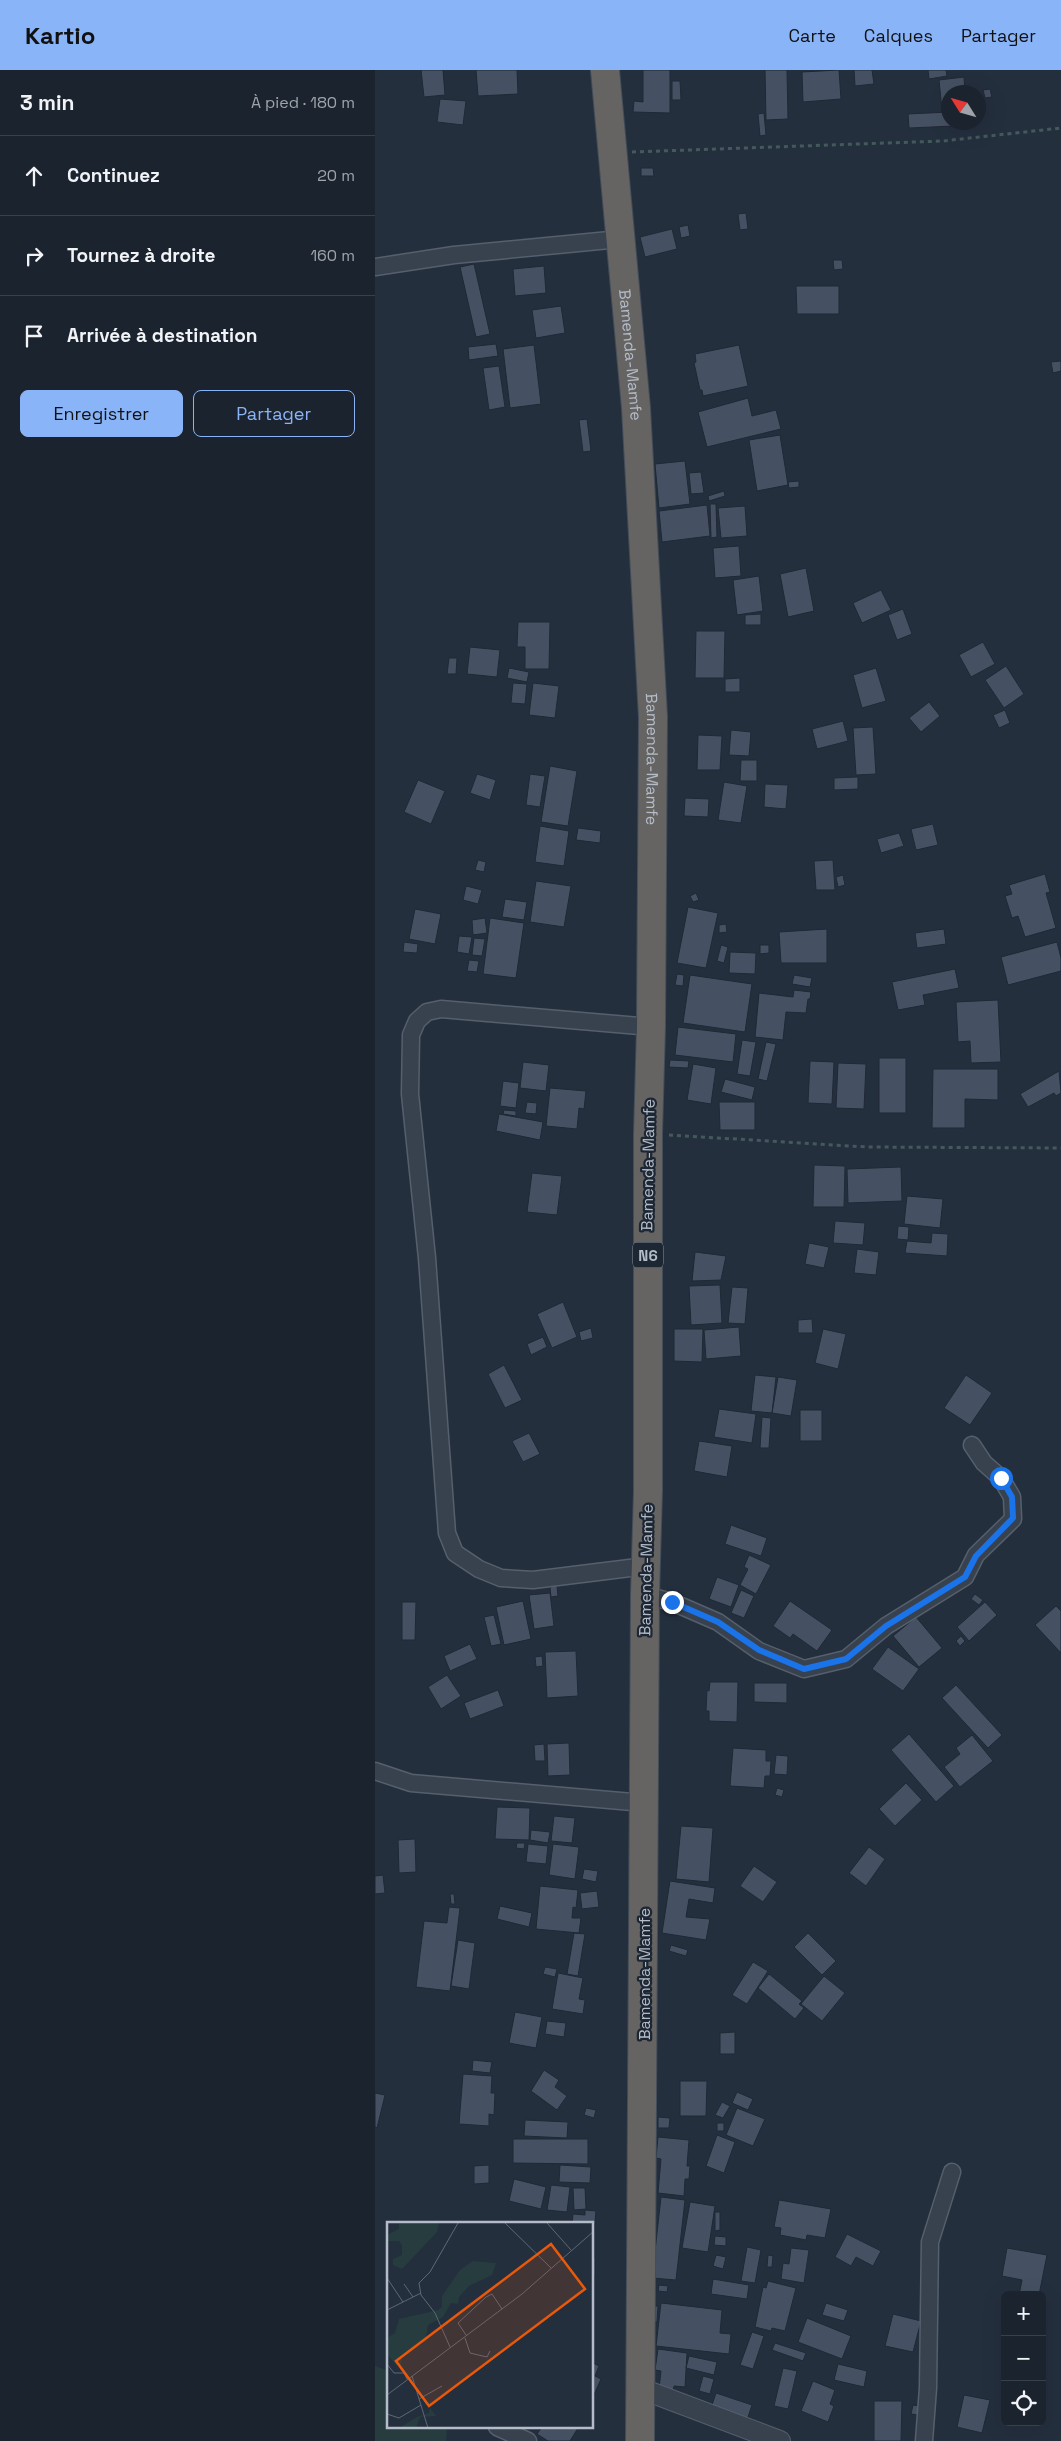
<!DOCTYPE html>
<html lang="fr">
<meta charset="utf-8">
<style>
body{margin:0;font-family:"Space Grotesk",sans-serif;background:#282f3a;color:#f1f3f6}
.controls{position:absolute;right:15px;bottom:15px;display:grid;overflow:hidden;border-radius:8px;box-shadow:0 5px 20px #0002}
.controls button{width:45px;height:45px;display:grid;place-items:center;padding:0;border:0;border-bottom:1px solid #39404a;background:#1b232e;color:#f1f3f6;font:25px sans-serif}
.compass{position:absolute;left:566px;top:15px;width:45px;height:45px;border-radius:50%;background:#1b232e;box-shadow:0 5px 20px #0002;rotate:307deg}
.stop{position:absolute;width:15px;height:15px;margin:-11px;border:4px solid #1a73e8;border-radius:50%;background:#fff}
.stop.end{background:#1a73e8;border-color:#fff;box-shadow:0 1px 5px #0008}
.list{margin:0;padding:0;list-style:none}
h2{display:flex;justify-content:space-between;align-items:center;height:65px;margin:0;padding:0 20px;font-size:21px}
h2 small{font-size:16px;font-weight:400;color:#a0a4aa}
.list li{display:grid;grid-template-columns:32px 1fr auto;gap:15px;align-items:center;box-sizing:border-box;height:80px;padding:0 20px;border-top:1px solid #39404a}
.list b{display:block;font-size:19px;white-space:nowrap}
.list em{font-size:16px;font-style:normal;color:#a0a4aa}
.actions{display:flex;gap:10px;padding:15px 20px}
.actions a{flex:1;padding:11px 0;border:1px solid #8ab4f8;border-radius:8px;text-align:center;font-size:18px;color:#8ab4f8}
.actions .main{background:#8ab4f8;color:#111}
.icon{flex:none;width:28px;height:28px;fill:none;stroke:currentColor;stroke-width:2;stroke-linecap:round;stroke-linejoin:round}
.map{position:relative;flex:none;width:686px;height:2371px;overflow:hidden}
header{display:flex;align-items:center;gap:30px;box-sizing:border-box;height:70px;padding:0 25px;background:#8ab4f8;color:#111}
header strong{font-size:24px}
nav{display:flex;gap:28px;margin-inline-start:auto;font-size:18px}
main{display:flex}
aside{flex:1;background:#1b232e}
.map>svg:first-child{display:block}
.green{fill:#263c3f}
.building{fill:#455162;stroke:#1f2835}
.lines{fill:none;stroke-linecap:round;stroke-linejoin:round}
.minor-casing{stroke:#565f6c;stroke-width:19}
.tertiary-casing{stroke:#565f6c;stroke-width:22}
.trunk-casing{stroke:#434c59;stroke-width:30}
.path{stroke:#44595c;stroke-width:3;stroke-dasharray:4 4;stroke-linecap:butt}
.minor{stroke:#38414e;stroke-width:16}
.tertiary{stroke:#38414e;stroke-width:20}
.trunk{stroke:#656462;stroke-width:28}
.route{stroke:#1a73e8;stroke-width:6}
.labels{text-anchor:middle;dominant-baseline:central;stroke-width:4.5;stroke-linejoin:round;paint-order:stroke}
.shield{fill:#1d2633;stroke:#878f9c;stroke-width:1}
.shield-label{font-size:15px;font-weight:bold;fill:#b4bcc9}
.street-label{font-size:16px;fill:#b4bcc9;stroke:#1d2633}
.inset-road{fill:none;stroke:#5e6776;stroke-width:1}
.view{fill:#e8590c;fill-opacity:0.15;stroke:#e8590c;stroke-width:2.5}
.inset-edge{fill:none;stroke:#b4bcc9;stroke-width:2.5}
</style>
<header>
<strong>Kartio</strong>
<nav><a>Carte</a><a>Calques</a><a>Partager</a></nav>
</header>
<main>
<aside>
<h2>3 min<small>À pied · 180 m</small></h2>
<ul class="list">
<li><svg class="icon" aria-label="ahead" viewBox="0 0 24 24"><path d="M12 20V5M6 11l6-6 6 6"/></svg><div><b>Continuez</b></div><em>20 m</em></li>
<li><svg class="icon" aria-label="right" viewBox="0 0 24 24"><path d="M7 20v-9h11M14 6l5 5-5 5"/></svg><div><b>Tournez à droite</b></div><em>160 m</em></li>
<li><svg class="icon" aria-label="arrive" viewBox="0 0 24 24"><path d="M6 21V4h12l-3 4 3 4H6"/></svg><div><b>Arrivée à destination</b></div></li>
</ul>
<div class="actions"><a class="main">Enregistrer</a><a>Partager</a></div>
</aside>
<div class="map">
<svg width="686" height="2371" viewBox="0 0 686 2371">
<rect width="100%" height="100%" fill="#242f3e"/>
<!-- green -->
<path class="green" d="M0,2296L14,2301V2357H72L71,2371H0Z"/>
<!-- building -->
<path class="building" d="M46,0H68L70,25L49,27Z
M101,0H142L143,24L103,26Z
M268,0H295V43L258,42L259,31L268,32Z
M390,0H412L413,49L391,50Z
M464,0L466,29L428,32L427,2Z
M479,0H497L499,14L480,16Z
M553,0H571L572,6L554,9Z
M589,7L590,22H574V39L567,40L564,10Z
M297,11H305L306,30H297Z
M615,19L617,27L610,28L608,20Z
M65,29L91,31L88,55L62,52Z
M574,42V52H579V56L534,58L533,44Z
M389,43L391,65L385,66L383,44Z
M266,98H278L279,106H266Z
M371,143L373,159L365,160L363,144Z
M313,155L315,166L306,168L304,157Z
M297,159L302,179L270,187L265,167Z
M458,190H467L468,199L459,200Z
M99,194L115,264L101,267L85,197Z
M169,196L171,223L140,226L138,199Z
M421,216H464V244H422Z
M186,236L190,263L161,268L157,240Z
M121,274L123,286L94,290L93,277Z
M159,275L166,334L135,338L128,279Z
M364,275L373,316L328,326L327,320H325L319,293L321,292L320,284Z
M686,291V301L678,303L676,292Z
M124,296L130,337L114,340L108,298Z
M373,328L377,346L401,340L406,359L332,377L323,342Z
M212,349L216,381L208,382L204,350Z
M405,365L413,415L382,421L374,370Z
M310,391L315,434L284,438L280,394Z
M326,402L329,423L316,424L314,403Z
M424,411V417L414,418L413,412Z
M349,421L350,426L334,431L333,426Z
M335,434H341L342,467L336,468Z
M332,435L335,466L287,472L284,441Z
M370,436L372,466L346,468L343,438Z
M364,476L366,506L340,508L338,478Z
M431,498L439,541L413,547L405,504Z
M384,506L388,541L362,545L358,510Z
M506,520L516,540L487,553L478,533Z
M528,539L537,564L522,570L513,545Z
M386,544V555H370V545Z
M143,552H175L174,599H150V577H142Z
M321,561H350L349,608H320Z
M608,572L620,594L596,607L584,585Z
M95,577L125,580L122,607L92,604Z
M74,588H82L81,604H72Z
M631,596L649,624L629,638L610,610Z
M134,598L154,602L152,612L132,608Z
M501,598L511,631L487,638L478,605Z
M365,608V622H350V609Z
M138,613L152,614L150,634L136,633Z
M158,613L184,616L180,648L154,645Z
M554,632L565,646L546,662L534,648Z
M630,640L635,653L624,658L618,645Z
M468,651L473,671L442,679L437,659Z
M498,657L501,704L481,705L478,658Z
M356,660L376,662L374,686L354,685Z
M323,665L347,666L345,700H322Z
M366,690H382V711H365Z
M175,696L202,701L193,756L166,752Z
M102,704L121,710L115,730L95,723Z
M155,704L170,706L165,737L151,735Z
M483,707V719L459,720V708Z
M43,710L70,721L56,754L29,742Z
M349,712L372,716L366,753L343,750Z
M390,714L413,715L411,739L389,737Z
M310,728L334,729L333,747L309,746Z
M558,754L563,775L541,780L536,759Z
M165,756L194,761L189,796L160,792Z
M203,758L226,761L225,773L201,770Z
M524,763L529,776L506,783L502,769Z
M103,790L111,792L109,802L100,800Z
M458,790L460,820H441L439,791Z
M670,804L675,822L671,823L681,858L650,867L643,846L637,848L630,826L637,824L634,815Z
M468,805L470,815L463,817L461,807Z
M161,811L196,816L189,857L155,852Z
M91,816L107,820L103,834L88,830Z
M321,823L324,830L318,832L315,826Z
M130,829L152,832L149,850L127,847Z
M313,837L343,843L331,898L302,893Z
M40,839L66,844L60,874L34,869Z
M110,848L112,863L98,865L97,850Z
M115,848L149,853L141,908L108,904Z
M351,854L352,862L344,863V855Z
M452,859V893H406L404,862Z
M569,859L571,874L542,878L540,863Z
M84,866L97,867L94,884L82,882Z
M99,868L110,869L107,886L97,885Z
M29,872L43,874L42,883L28,882Z
M682,872L686,888V901L633,915L626,887Z
M346,875L353,877L349,893L342,891Z
M385,875H394V883L385,884Z
M355,882L381,883L380,904L354,903Z
M94,890L104,891L102,902L92,901Z
M580,899L584,918L548,925L550,935L523,940L517,912Z
M302,904L309,905L308,916L300,915Z
M315,905L377,914L370,962L308,953Z
M419,905L437,908L435,917L417,914Z
M419,920L436,922L435,929H433L431,943L411,942L408,970L380,967L384,923L418,927Z
M623,930L626,992L596,993L595,971L583,972L581,932Z
M303,957L361,964L358,992L300,985Z
M367,970L381,972L375,1006L362,1004Z
M391,972L401,974L392,1011L383,1009Z
M504,988H531V1043H504Z
M295,990L314,991L313,998L294,997Z
M435,991L459,992L457,1034L433,1033Z
M148,992L174,995L171,1021L145,1018Z
M463,993L491,994L489,1039L461,1038Z
M318,994L341,998L336,1034L312,1030Z
M558,999H623V1030L590,1029V1058H557Z
M684,1001L686,1023L681,1026L679,1023L653,1037L645,1024Z
M350,1009L380,1017L377,1030L346,1022Z
M128,1011L144,1013L141,1038L125,1036Z
M175,1018L211,1021L209,1039L204,1038L202,1059L171,1056Z
M152,1032L162,1033L161,1044L150,1043Z
M344,1032H380V1060H345Z
M129,1040L141,1041V1046L128,1044Z
M124,1044L168,1052L165,1070L121,1061Z
M439,1095L470,1096L469,1137H438Z
M526,1097L527,1131L473,1133L472,1099Z
M157,1103L187,1106L182,1145L152,1142Z
M532,1126L568,1129L565,1158L529,1154Z
M460,1151L490,1153L488,1175L458,1173Z
M523,1156L534,1157L533,1170L522,1169Z
M557,1163L573,1164L572,1186L530,1183L532,1171L556,1173Z
M434,1173L454,1177L449,1198L430,1194Z
M482,1179L504,1182L501,1205L479,1203Z
M320,1182L351,1186L346,1210L317,1211Z
M345,1215L347,1253L316,1255L314,1216Z
M357,1217L373,1218L370,1254L353,1253Z
M188,1232L202,1267L177,1278L162,1244Z
M437,1249L438,1263H423V1250Z
M364,1257L366,1286L331,1289L329,1260Z
M216,1258L218,1268L206,1271L204,1262Z
M299,1259H328L327,1292L299,1291Z
M448,1259L471,1264L463,1299L440,1293Z
M168,1267L172,1277L156,1285L152,1274Z
M129,1295L147,1330L130,1338L113,1304Z
M380,1305L401,1307L397,1343L376,1341Z
M591,1305L617,1323L595,1355L569,1338Z
M403,1307L422,1310L416,1346L397,1343Z
M344,1339L381,1344L377,1373L339,1367Z
M425,1340H447V1371H425Z
M387,1347L396,1348L394,1378H385Z
M154,1363L165,1384L148,1392L137,1371Z
M324,1371L357,1376L352,1407L319,1401Z
M356,1455L392,1468L386,1486L350,1474Z
M374,1485L396,1495L381,1524L365,1515L373,1499L369,1497Z
M342,1507L364,1515L356,1537L334,1529Z
M182,1516L183,1526L176,1527L175,1517Z
M366,1520L379,1526L369,1548L356,1543Z
M175,1523L179,1556L159,1559L154,1525Z
M600,1524L608,1530L604,1535L596,1529Z
M148,1531L156,1569L129,1575L121,1537Z
M415,1531L457,1560L442,1581L418,1564L415,1568L398,1556Z
M27,1532H41L40,1570H27Z
M610,1532L622,1545L594,1571L582,1557Z
M681,1536L686,1541V1583L660,1555Z
M119,1545L126,1574L116,1576L109,1547Z
M541,1547L567,1578L544,1597L518,1566Z
M586,1566L590,1571L585,1576L581,1571Z
M95,1574L102,1589L75,1601L69,1586Z
M513,1577L544,1599L528,1621L497,1599Z
M201,1581L203,1626L172,1628L170,1582Z
M167,1586L168,1596L161,1597L160,1587Z
M72,1605L86,1626L66,1639L53,1617Z
M335,1612H363L362,1652L334,1651V1641H331L332,1620L334,1621Z
M379,1613H412V1633L379,1632Z
M581,1615L627,1665L613,1678L567,1628Z
M123,1620L129,1636L95,1649L89,1633Z
M534,1664L579,1716L561,1732L516,1680Z
M597,1665L618,1691L585,1717L569,1697L585,1684L581,1678Z
M194,1673L195,1705L173,1706L172,1674Z
M169,1674L170,1691H160L159,1675Z
M358,1678L391,1680V1691H396L395,1706H390L389,1718L355,1716Z
M401,1685L413,1686L412,1705L399,1704Z
M531,1713L547,1730L520,1756L504,1739Z
M402,1718L409,1720L407,1727L400,1725Z
M122,1737L155,1738L154,1770L120,1769Z
M179,1746L200,1748L197,1773L176,1771Z
M306,1756L338,1758L334,1812L301,1809Z
M156,1760L175,1762L173,1773L155,1770Z
M40,1769L41,1802L24,1803L23,1770Z
M142,1773H150L149,1779L141,1778Z
M153,1774L173,1776L171,1794L151,1792Z
M178,1774L204,1777L200,1809L174,1805Z
M494,1777L510,1789L491,1816L474,1803Z
M379,1796L402,1812L388,1832L365,1816Z
M209,1799L223,1801L221,1812L207,1809Z
M8,1805L10,1823L0,1824V1806Z
M295,1811L340,1818L338,1833L314,1829L311,1847L335,1849L331,1870L287,1863Z
M165,1816L203,1820L201,1838L198,1837L197,1848H206L204,1863L161,1859Z
M222,1821L224,1837L207,1839L205,1823Z
M75,1824H79L80,1834H76Z
M125,1836L157,1843L154,1857L122,1849Z
M74,1837L85,1838L75,1921L41,1917L49,1851L72,1853Z
M199,1863L210,1864L203,1906L192,1904Z
M433,1863L461,1891L447,1905L419,1877Z
M83,1870L100,1873L94,1919L76,1916Z
M296,1875L313,1880L311,1886L294,1881Z
M378,1892L393,1901L372,1934L357,1925Z
M170,1897L182,1899L180,1907L168,1904Z
M183,1903L208,1908L204,1929L210,1930L208,1944L177,1939Z
M394,1904L427,1931L424,1934L429,1938L420,1949L383,1918Z
M449,1906L470,1923L447,1951L426,1934Z
M140,1942L167,1947L161,1978L134,1973Z
M172,1951L191,1953L189,1967L170,1964Z
M360,1962V1984H345V1963Z
M98,1990L117,1992L115,2003L97,2001Z
M169,2000L184,2010L180,2017L192,2026L182,2040L156,2021Z
M88,2004L117,2006L116,2023H120L119,2045L114,2044V2056L84,2054Z
M305,2011H332L331,2046H305Z
M362,2022L378,2029L373,2040L357,2033Z
M0,2023L10,2025L2,2058L0,2057Z
M347,2032L355,2036L348,2048L340,2045Z
M211,2038L221,2040L219,2048L209,2045Z
M362,2038L390,2049L378,2076L351,2065Z
M283,2047L295,2048L294,2058H283Z
M150,2050L193,2052L192,2068L149,2066Z
M342,2053H349V2061H342Z
M342,2065L360,2072L349,2103L331,2096Z
M283,2067L314,2070L312,2096H315L314,2109H310L309,2126L283,2123L286,2089L281,2088Z
M138,2069H213V2094L138,2093Z
M114,2095V2113L99,2114V2096Z
M185,2095L216,2097L215,2113L184,2112Z
M139,2109L171,2117L166,2139L134,2131Z
M176,2115L195,2117L192,2142L172,2140Z
M198,2118H210L211,2139L199,2140Z
M286,2127L310,2130L301,2210L277,2208Z
M404,2130L456,2139L450,2168L432,2165L431,2170L405,2165L406,2158L399,2157Z
M315,2132L340,2136L333,2182L307,2178Z
M210,2140L221,2141L219,2163L218,2154H197L198,2144L210,2145Z
M340,2142H345V2160L340,2161Z
M472,2164L506,2181L498,2196L481,2187L476,2196L460,2187Z
M340,2166L351,2167V2176L339,2175Z
M372,2177L386,2180L380,2213L366,2211Z
M416,2178L434,2180L429,2213L406,2209L408,2193L414,2194Z
M632,2178L672,2185L664,2225H644L647,2210L627,2206Z
M341,2185L351,2187L348,2199L338,2196Z
M393,2185L398,2186L397,2197H392Z
M218,2187H220V2206H218Z
M338,2209L374,2215L372,2229L336,2224Z
M393,2211L421,2218L410,2261L397,2258L396,2261L380,2257L388,2217L391,2218Z
M284,2215L293,2216L292,2222L283,2221Z
M286,2233L347,2240L345,2263L356,2264L354,2284L281,2276Z
M451,2233L473,2240L469,2251L447,2245Z
M276,2236H283L282,2252H275Z
M518,2244L546,2251L538,2282L510,2276Z
M432,2248L476,2266L467,2289L423,2272Z
M377,2262L389,2266L378,2299L365,2295Z
M400,2273L431,2283L428,2291L397,2280Z
M283,2279L312,2283L310,2317L299,2316L298,2321L284,2319L286,2301L280,2300Z
M314,2286L342,2292L339,2305L311,2298Z
M218,2293L224,2296L220,2306L226,2309L218,2327Z
M463,2294L492,2301L489,2317L459,2310Z
M408,2298L422,2301L413,2339L399,2336Z
M328,2306L339,2309L335,2324L324,2321Z
M438,2311L460,2320L455,2334L459,2336L453,2352L426,2341Z
M341,2323L377,2335L372,2350L336,2338Z
M589,2325L615,2330L607,2363L582,2357Z
M499,2331H527L526,2371H499Z
M538,2335L544,2336L543,2345L536,2344Z
M167,2357H202L203,2358L195,2371H173L162,2364Z"/>
<g class="lines">
<!-- minor casing -->
<g class="minor-casing">
<path id="minor" d="M0,197L79,185L245,169
M271,1496L158,1510L126,1508L104,1499L80,1483L72,1463L52,1188L35,1024L36,965L42,951L52,942L66,939L276,957
M270,1525L297,1532L343,1552L384,1581L429,1599L471,1589L511,1556L590,1507L601,1485L638,1449L637,1427L626,1408L609,1393L597,1375
M0,1701L36,1713L269,1733
M122,2357L153,2371
M549,2371L553,2318L555,2172L577,2102"/>
</g>
<!-- tertiary casing -->
<g class="tertiary-casing">
<path id="tertiary" d="M267,2319L405,2371"/>
</g>
<!-- trunk casing -->
<g class="trunk-casing">
<g id="trunk">
<path id="s1" d="M230,0L261,338L278,647L276,957L273,1064V1421L270,1525L265,2371"/>
</g>
</g>
<!-- path -->
<path class="path" d="M257,82L568,71L686,58
M294,1065L492,1077L686,1078"/>
<!-- minor -->
<use href="#minor" class="minor"/>
<!-- tertiary -->
<use href="#tertiary" class="tertiary"/>
<!-- trunk -->
<use href="#trunk" class="trunk"/>
</g>
<g class="lines">
<!-- route -->
<path class="route" d="M297,1532L343,1552L384,1580L429,1599L471,1589L511,1556L590,1507L601,1486L638,1448L637,1427L626,1408"/>
</g>
<g class="labels">
<!-- shield labels -->
<rect class="shield" x="258" y="1172.5" width="30" height="25" rx="4"/>
<g class="shield-label">
<text x="273" y="1185">N6</text>
</g>
<!-- street labels -->
<g class="street-label">
<text stroke="none"><textPath href="#s1" startOffset="286">Bamenda-Mamfe</textPath></text>
<text stroke="none"><textPath href="#s1" startOffset="691">Bamenda-Mamfe</textPath></text>
<text transform="translate(273 1095) rotate(-89)">Bamenda-Mamfe</text>
<text transform="translate(271 1500) rotate(-89)">Bamenda-Mamfe</text>
<text transform="translate(269 1904) rotate(-90)">Bamenda-Mamfe</text>
</g>
</g>
<!-- overview -->
<g transform="translate(12 2152)">
<rect width="206" height="206" fill="#242f3e"/>
<path d="M12,1H52L50,10L15,47L6,43V37L15,33V23L12,19H0V13L12,7ZM86,39L109,41L105,53L82,64L72,75L71,82L64,81L56,95L41,103L39,115L15,133L14,142L10,144L0,132V116L8,111L12,97L51,88L55,85V74L73,48ZM43,186L49,194L33,195L29,206H12L30,195L42,191Z" fill="#263c3f"/>
<path class="inset-road" d="M118,1L164,46M160,1L184,28M0,56L16,80M17,62L26,75M0,88L34,71M79,113L71,101L99,75L105,72L115,87M78,116L83,131L100,135L103,129M63,125L48,91L34,73L32,61L43,50L71,1M0,142L7,151H17L20,157M25,154L41,206M0,173L135,72L207,9M32,177L55,164M0,192L12,196L34,183"/>
<path class="view" d="M164,22L198,67L42,184L9,139Z"/>
<rect width="206" height="206" class="inset-edge"/>
</g>
</svg>
<div class="controls">
<button>+</button>
<button>−</button>
<button><svg class="icon" aria-label="locate" viewBox="0 0 24 24"><circle cx="12" cy="12" r="6"/><path d="M12 2v4M12 18v4M2 12h4M18 12h4"/></svg></button>
</div>
<svg class="compass" viewBox="-18 -18 36 36"><path d="M0-13l5 13h-10z" fill="#e53935"/><path d="M0 13l5-13h-10z" fill="#a0a4aa"/></svg>
<div class="stop" style="left:626px;top:1408px"></div>
<div class="stop end" style="left:297px;top:1532px"></div>
</div>
</main>
